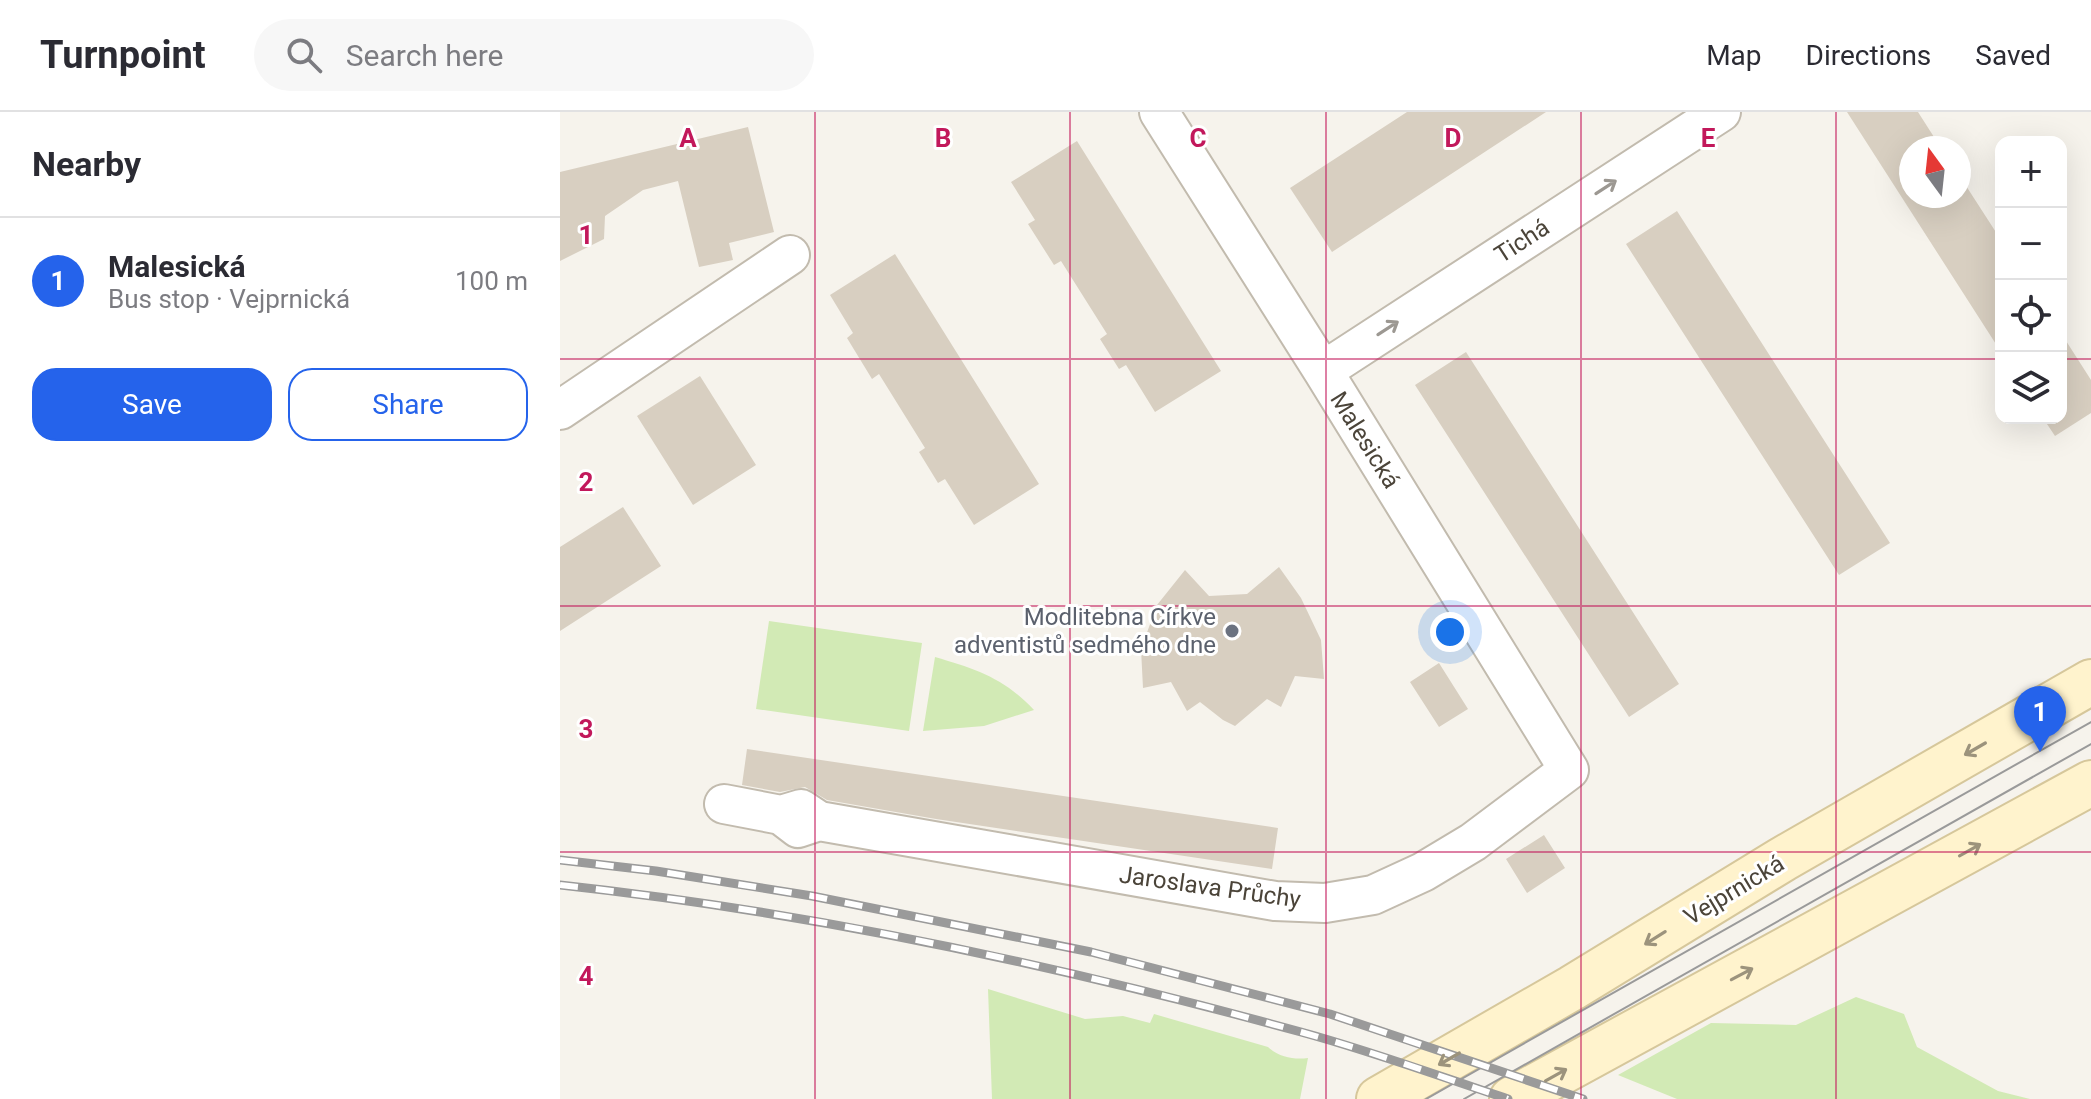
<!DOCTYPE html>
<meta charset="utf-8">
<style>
body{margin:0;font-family:Roboto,sans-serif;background:#f7f7f7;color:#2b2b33}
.controls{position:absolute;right:24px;top:24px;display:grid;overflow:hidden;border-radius:16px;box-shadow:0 8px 32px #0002}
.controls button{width:72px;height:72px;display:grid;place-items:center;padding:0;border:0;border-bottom:2px solid #e1e1e2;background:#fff;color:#2b2b33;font:40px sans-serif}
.compass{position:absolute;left:1339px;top:24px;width:72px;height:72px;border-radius:50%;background:#fff;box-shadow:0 8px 32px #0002;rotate:345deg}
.you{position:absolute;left:890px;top:520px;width:28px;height:28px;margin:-20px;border:6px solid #fff;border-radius:50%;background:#1a73e8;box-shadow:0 0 0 12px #1a73e833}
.badge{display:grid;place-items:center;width:52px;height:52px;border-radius:50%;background:#2563eb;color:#fff;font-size:26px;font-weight:700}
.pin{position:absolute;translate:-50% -66px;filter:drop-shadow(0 2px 4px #0008)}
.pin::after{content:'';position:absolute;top:42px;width:28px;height:24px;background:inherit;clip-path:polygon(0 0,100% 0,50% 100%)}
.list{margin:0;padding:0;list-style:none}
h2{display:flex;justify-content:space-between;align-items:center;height:104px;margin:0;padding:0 32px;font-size:34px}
h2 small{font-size:26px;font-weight:400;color:#7c7c81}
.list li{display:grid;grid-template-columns:52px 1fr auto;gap:24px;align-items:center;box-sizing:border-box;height:128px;padding:0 32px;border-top:2px solid #e1e1e2}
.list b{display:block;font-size:30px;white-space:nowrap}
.list p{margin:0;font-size:26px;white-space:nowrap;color:#7c7c81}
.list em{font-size:26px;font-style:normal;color:#7c7c81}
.actions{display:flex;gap:16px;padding:24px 32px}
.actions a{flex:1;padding:18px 0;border:2px solid #2563eb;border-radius:24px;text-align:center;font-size:28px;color:#2563eb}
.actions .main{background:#2563eb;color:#fff}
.icon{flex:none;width:44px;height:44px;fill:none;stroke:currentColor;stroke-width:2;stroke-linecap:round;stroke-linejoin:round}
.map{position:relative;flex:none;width:1531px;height:987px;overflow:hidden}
header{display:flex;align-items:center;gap:48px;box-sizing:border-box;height:112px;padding:0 40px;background:#fff;border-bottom:2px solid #e1e1e2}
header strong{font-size:38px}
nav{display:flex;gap:44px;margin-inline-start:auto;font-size:28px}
.search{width:560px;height:72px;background:#f7f7f7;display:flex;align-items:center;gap:20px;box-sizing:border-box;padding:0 28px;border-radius:44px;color:#7c7c81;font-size:30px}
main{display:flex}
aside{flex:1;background:#fff}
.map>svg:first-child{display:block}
.green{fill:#d2eab5}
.building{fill:#d8cfc1}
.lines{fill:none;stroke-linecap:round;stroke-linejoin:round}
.minor-casing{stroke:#c2bbae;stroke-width:42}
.secondary-casing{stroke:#d6c79b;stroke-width:48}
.minor{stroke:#fff;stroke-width:38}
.secondary{stroke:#fff3cd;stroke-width:44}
.tram{stroke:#9a9a9a;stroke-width:2}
.rail-casing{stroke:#9a9a9a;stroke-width:9}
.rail{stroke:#fff;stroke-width:6;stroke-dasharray:18;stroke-linecap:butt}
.oneway{stroke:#9c9892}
.oneway2{stroke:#9c937c}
.grid{fill:none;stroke:#c2185b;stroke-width:2;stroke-opacity:0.55}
.worship-dot{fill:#6b7280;stroke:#fff;stroke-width:3}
.labels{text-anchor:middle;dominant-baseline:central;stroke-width:6;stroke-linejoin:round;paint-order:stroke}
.street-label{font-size:24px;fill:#4b4439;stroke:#fff}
.worship-label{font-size:24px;fill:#5b616d;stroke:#fff;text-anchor:end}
.grid-label{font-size:26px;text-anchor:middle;font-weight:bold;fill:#c2185b;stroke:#fff;stroke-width:6;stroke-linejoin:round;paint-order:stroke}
</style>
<header>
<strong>Turnpoint</strong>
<div class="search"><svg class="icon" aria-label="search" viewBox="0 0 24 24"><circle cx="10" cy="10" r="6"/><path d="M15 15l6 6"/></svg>Search here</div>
<nav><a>Map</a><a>Directions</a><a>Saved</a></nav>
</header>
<main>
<aside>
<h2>Nearby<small></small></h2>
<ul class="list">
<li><span class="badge">1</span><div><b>Malesická</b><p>Bus stop · Vejprnická</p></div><em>100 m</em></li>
</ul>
<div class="actions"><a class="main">Save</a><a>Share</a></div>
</aside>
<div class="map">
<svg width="1531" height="987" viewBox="0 0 1531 987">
<rect width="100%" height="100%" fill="#f6f3ec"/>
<!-- green -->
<path class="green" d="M209,509L362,531L349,619L196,597Z
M375,545C416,557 444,566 474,598L424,614L363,619Z
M428,877L525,907L563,904L590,911L594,902L708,935C719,945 734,948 748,946L740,987H432Z
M1296,885L1344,902L1357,935L1438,979L1470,987H1117L1058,963L1151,911L1236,913Z"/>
<!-- building -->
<path class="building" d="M847,0H986L772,140L730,76Z
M1287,0H1358L1381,36H1351V84H1399V63L1441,128V240Z
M188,15L214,120L169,131L173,148L139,155L118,69L83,78L45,104L44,127L0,149V60Z
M517,29L661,259L595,300L566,253L559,257L540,227L547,222L501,149L494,153L468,112L475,108L451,70Z
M1117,99L1330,431L1279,463L1066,132Z
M335,142L479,372L414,413L385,367L378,371L359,340L365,336L319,262L312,267L287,226L293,221L270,183Z
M1501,221L1531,268V301L1495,324L1483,306H1501Z
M906,240L1119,572L1069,605L855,273Z
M140,264L196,353L133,393L77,304Z
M63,395L101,454L0,519V435Z
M719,455L741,486L761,528L764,567L735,564L721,595L707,587L675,614L663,608L640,590L627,599L611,570L583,576L581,537L597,493L625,458L649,484L687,482Z
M879,551L908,597L879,615L850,570Z
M187,637L718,716L712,757L376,707L267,688L245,675L220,680L182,673Z
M984,723L1005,756L967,781L946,747Z"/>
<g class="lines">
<!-- minor casing -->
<g class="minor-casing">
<path id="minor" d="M763,259L1161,0
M0,298L230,143
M164,692L221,703L238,716L259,709L241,697L221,703
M259,709L715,789L765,791L813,783L863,760L913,730L1009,658L763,259L599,0"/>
</g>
<!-- secondary casing -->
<g class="secondary-casing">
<path id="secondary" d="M819,987L1012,876L1223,747L1531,570
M952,987L1531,671"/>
</g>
<!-- minor -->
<use href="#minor" class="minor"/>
<!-- secondary -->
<use href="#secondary" class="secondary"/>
<!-- tram -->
<path class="tram" d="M866,987L1531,610
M904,987L1531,632"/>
<!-- rail casing -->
<g class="rail-casing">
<path id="rail" d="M0,748L96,759L252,784L531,840L770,902L1023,987
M0,773C251,800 498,853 741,920C811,939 879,964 948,987"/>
</g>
<!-- rail -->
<use href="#rail" class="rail"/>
</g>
<!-- one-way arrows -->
<defs><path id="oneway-shaft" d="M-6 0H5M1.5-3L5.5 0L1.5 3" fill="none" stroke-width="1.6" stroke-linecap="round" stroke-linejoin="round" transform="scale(2)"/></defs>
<g class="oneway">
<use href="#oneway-shaft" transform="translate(1046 75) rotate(-33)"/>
<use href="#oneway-shaft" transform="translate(828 216) rotate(-33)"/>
</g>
<g class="oneway2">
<use href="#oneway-shaft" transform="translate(1415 637) rotate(150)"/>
<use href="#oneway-shaft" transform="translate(1410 738) rotate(-29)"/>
<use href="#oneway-shaft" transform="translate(1095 826) rotate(148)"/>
<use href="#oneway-shaft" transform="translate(1182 862) rotate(-28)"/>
<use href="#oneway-shaft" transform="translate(889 947) rotate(150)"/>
<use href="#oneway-shaft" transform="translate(996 963) rotate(-29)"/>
</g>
<!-- grid -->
<path class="grid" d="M255,0V987M510,0V987M766,0V987M1021,0V987M1276,0V987M0,247H1441M1501,247H1531M0,494H1531M0,740H1531"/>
<!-- markers -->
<circle class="worship-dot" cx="672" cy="519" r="8"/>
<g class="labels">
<!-- street labels -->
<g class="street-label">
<text transform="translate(962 129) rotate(-33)">Tichá</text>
<text transform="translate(805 328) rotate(58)">Malesická</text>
<text transform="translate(650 775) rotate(8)">Jaroslava Průchy</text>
<text transform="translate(1174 778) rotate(-31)">Vejprnická</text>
</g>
<!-- worship labels -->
<g class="worship-label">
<text x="656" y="505">Modlitebna Církve<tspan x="656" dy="28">adventistů sedmého dne</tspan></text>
</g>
</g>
<g class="grid-label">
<text x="128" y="35">A</text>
<text x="383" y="35">B</text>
<text x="638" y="35">C</text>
<text x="893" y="35">D</text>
<text x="1148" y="35">E</text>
<text x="26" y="132">1</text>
<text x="26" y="379">2</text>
<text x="26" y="626">3</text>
<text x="26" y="873">4</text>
</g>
</svg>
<div class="controls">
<button>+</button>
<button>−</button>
<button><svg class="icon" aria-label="locate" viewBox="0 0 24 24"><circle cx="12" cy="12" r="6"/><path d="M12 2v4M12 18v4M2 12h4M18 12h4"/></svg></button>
<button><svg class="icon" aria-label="layers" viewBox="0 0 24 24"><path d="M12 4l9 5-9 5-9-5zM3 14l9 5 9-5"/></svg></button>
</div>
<svg class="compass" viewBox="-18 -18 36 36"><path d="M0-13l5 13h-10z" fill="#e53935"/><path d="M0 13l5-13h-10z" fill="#7c7c81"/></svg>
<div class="you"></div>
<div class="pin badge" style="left:1480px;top:640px">1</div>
</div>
</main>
